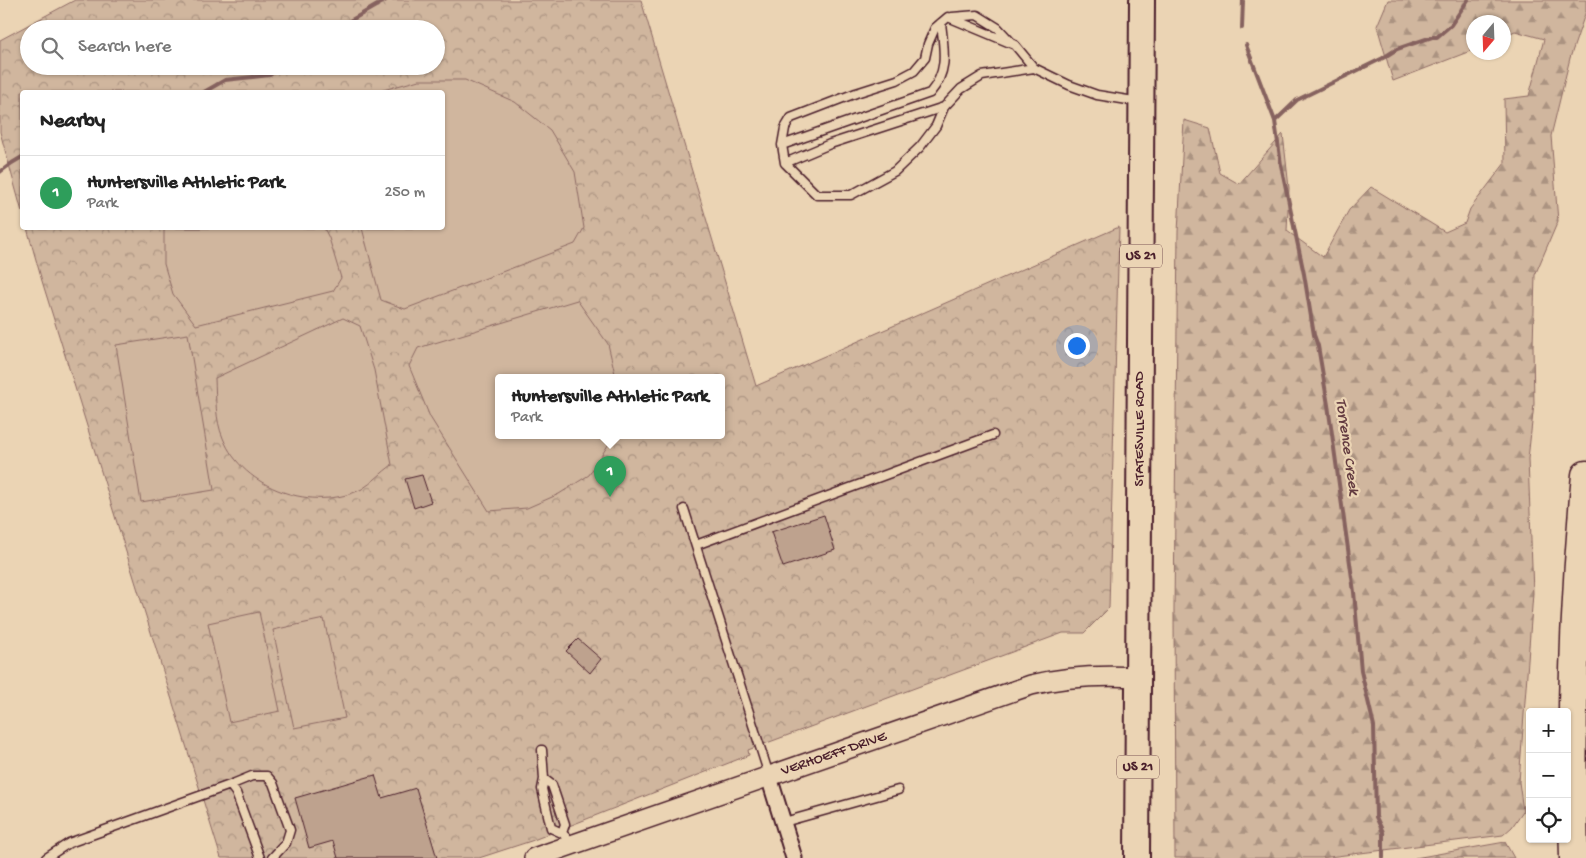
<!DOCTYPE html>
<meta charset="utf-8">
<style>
body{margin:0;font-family:"Gochi Hand",sans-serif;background:#f6f6f6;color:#222}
.controls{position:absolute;right:15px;bottom:15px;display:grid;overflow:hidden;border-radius:5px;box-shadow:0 1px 4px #0004}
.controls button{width:45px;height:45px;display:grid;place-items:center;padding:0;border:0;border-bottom:1px solid #e0e0e0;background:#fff;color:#222;font:25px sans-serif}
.compass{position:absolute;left:1466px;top:15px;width:45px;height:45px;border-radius:50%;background:#fff;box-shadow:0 1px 4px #0004;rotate:199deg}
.you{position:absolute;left:1076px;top:345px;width:18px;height:18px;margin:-12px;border:4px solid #fff;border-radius:50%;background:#1a73e8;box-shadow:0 0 0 8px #1a73e833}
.badge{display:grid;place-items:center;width:32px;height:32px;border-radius:50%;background:#4a1f2b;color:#fff;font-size:16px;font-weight:700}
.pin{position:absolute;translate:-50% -41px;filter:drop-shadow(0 1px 2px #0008)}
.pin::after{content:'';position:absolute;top:26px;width:18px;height:15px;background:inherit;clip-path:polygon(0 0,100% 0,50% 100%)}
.popup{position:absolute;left:495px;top:374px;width:230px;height:65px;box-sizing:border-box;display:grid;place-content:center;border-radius:5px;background:#fff;filter:drop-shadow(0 1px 4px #0005);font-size:16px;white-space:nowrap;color:#767676}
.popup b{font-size:19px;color:#222}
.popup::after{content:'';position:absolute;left:50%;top:100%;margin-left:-10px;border:10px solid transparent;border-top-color:#fff}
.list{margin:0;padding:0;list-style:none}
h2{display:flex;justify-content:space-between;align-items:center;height:65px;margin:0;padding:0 20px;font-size:21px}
h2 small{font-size:16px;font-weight:400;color:#767676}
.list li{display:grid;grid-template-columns:32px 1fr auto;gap:15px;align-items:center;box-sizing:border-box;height:75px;padding:0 20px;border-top:1px solid #e0e0e0}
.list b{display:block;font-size:19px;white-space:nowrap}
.list p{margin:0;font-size:16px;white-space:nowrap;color:#767676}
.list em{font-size:16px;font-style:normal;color:#767676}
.icon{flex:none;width:28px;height:28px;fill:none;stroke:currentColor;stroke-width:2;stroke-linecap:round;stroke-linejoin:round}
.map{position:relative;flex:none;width:1586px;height:858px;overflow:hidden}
.search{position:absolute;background:#fff;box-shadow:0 1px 4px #0004;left:20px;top:20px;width:425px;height:55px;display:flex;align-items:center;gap:12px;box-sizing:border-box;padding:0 18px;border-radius:28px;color:#767676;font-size:19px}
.panel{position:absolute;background:#fff;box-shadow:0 1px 4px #0004;left:20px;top:90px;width:425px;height:140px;border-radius:5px}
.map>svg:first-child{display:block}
.forest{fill:url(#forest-firs);stroke:#8d6a64}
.park{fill:url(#park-crowns);stroke:#8d6a64;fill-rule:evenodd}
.garden{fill:#d0b69e;stroke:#8d6a64}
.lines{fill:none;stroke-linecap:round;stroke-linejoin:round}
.stream{stroke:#86625e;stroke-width:4}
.building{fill:#bea28e;stroke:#4a1f2b}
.service-casing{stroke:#4a1f2b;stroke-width:11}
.minor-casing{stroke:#4a1f2b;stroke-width:19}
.tertiary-casing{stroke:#4a1f2b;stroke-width:22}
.primary-casing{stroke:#4a1f2b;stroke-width:28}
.motorway-casing{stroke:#4a1f2b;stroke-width:31}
.service{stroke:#ebd4b4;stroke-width:8}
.minor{stroke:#ebd4b4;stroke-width:15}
.tertiary{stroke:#ebd4b4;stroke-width:19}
.primary{stroke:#ebd4b4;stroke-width:24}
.motorway{stroke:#ebd4b4;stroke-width:28}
.labels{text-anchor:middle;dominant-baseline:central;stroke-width:4.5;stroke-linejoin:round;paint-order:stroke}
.shield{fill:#ebd4b4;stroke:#7a5554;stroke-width:1}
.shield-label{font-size:14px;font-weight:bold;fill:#4a1f2b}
.street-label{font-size:15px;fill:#4a1f2b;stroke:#ebd4b4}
.water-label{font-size:16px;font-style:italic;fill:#633b40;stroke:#ebd4b4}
</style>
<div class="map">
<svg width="1586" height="858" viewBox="0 0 1586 858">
<defs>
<pattern id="forest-firs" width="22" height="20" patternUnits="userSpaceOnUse" patternTransform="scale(1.25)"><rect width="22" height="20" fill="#d0b69e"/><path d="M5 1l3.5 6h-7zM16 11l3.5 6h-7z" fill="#ab9381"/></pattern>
<pattern id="park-crowns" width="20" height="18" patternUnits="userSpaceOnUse" patternTransform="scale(1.25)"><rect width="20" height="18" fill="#d0b69e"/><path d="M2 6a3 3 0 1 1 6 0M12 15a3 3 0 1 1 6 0" fill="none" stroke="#ab9381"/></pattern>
</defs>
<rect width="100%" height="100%" fill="#ebd4b4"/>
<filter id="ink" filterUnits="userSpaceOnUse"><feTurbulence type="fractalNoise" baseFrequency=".02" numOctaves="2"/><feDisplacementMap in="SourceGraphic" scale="10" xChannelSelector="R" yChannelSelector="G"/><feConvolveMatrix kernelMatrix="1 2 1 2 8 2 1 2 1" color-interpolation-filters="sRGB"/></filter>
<g filter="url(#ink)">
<!-- forest -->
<path class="forest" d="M1388,0H1586V11L1570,58L1551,136L1558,221L1535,275L1533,346L1534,404L1528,459L1533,593L1519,782L1523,811L1512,827L1503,835L1321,858H1175L1174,609L1178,232L1184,120L1210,128L1220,173L1239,184L1283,134L1289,188L1287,231L1323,257L1349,210L1371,187L1445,232L1465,223L1470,209L1505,163L1504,99L1529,96L1544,39L1515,31L1504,36V22H1474L1473,50L1393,81L1377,26Z
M1505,842L1514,858H1415Z"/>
<!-- park -->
<path class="park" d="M75,0H641L756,386L1119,227L1109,608L1084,633H1063L748,750L749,755L531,841L479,858H221L42,281L27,228H442V92H22V212L0,132V40ZM29,29H436V66H29ZM499,378H721V436H499Z"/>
<!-- garden -->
<path class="garden" d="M419,80H465L515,102L550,130L575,172L584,228L575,244L405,309L381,300L362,228H442V92H376Z
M166,228H324L329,238L341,278L333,291L196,325L173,294L164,264V231Z
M577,300L608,344L616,378H499V436H612L610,442L589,475L559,494L527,508L489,511L430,417L409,366L418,348Z
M343,318L360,326L374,370L392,465C382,472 372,483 362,489C314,513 243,489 223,438C215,419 216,399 215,378Z
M188,334L214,490L141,502L116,345Z
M259,612L280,711L229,722L208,623Z
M324,619L345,718L294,728L273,630Z"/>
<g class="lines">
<!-- stream -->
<path class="stream" d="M1242,28L1243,0
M336,29L386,0
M1246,45L1275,121L1281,165L1304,274L1314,335L1318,346L1328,405L1354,592L1361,671L1374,726L1376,817L1383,832V858
M204,92L225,80L270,75L282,66
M1275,121L1297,100L1383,58L1397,49L1432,37H1437L1451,25L1468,0
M0,172L12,163L22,157"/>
</g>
<!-- building -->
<path class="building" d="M422,475L431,502L414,508L405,479Z
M824,515L835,550L783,567L771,532Z
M578,639L601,659L590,673L566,651Z
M375,775L382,798L416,788L437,858H338L333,841L309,848L295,798Z"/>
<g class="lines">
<!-- service casing -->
<g class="service-casing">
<path id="service" d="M952,17L977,15L998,28L1011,42
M1034,68L982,76L961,89L944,107L936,126L920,147L895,171L851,195H817L785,163L782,145L785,128L791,118L856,93L897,80L914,71L925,58L928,44L935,28L948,17L1015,45L1034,68L1069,85L1097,95L1140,102
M782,145L930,93C949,71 944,50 941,23
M785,163L830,144L944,107
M684,509L769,775
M696,545L993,435
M542,750L544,779L542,789L551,828L562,833L572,843
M544,779L552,785L565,824L562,833
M230,785L252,776H267L273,783L290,830L286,843L272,858
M784,822L898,790
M46,858L69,843L230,785L236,793L260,858"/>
</g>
<!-- minor casing -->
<g class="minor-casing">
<path id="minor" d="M769,777L794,858"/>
</g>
<!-- tertiary casing -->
<g class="tertiary-casing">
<path id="tertiary" d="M534,858L1031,685C1067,676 1101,675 1138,677"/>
</g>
<!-- primary casing -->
<g class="primary-casing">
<path id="primary" d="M1137,858L1142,0"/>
</g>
<!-- motorway casing -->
<g class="motorway-casing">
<path id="motorway" d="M1574,858C1570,731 1574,602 1586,475"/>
</g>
<!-- service -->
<use href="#service" class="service"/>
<!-- minor -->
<use href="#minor" class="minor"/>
<!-- tertiary -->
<use href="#tertiary" class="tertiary"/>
<!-- primary -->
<use href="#primary" class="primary"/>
<!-- motorway -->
<use href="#motorway" class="motorway"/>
</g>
</g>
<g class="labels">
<!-- shield labels -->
<g class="shield">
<rect x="1120" y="244.5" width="42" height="23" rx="4"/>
<rect x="1117" y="755.5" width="42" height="23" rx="4"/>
</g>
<g class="shield-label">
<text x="1141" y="256">US 21</text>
<text x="1138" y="767">US 21</text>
</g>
<!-- street labels -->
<g class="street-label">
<text transform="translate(1140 429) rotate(-90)">STATESVILLE ROAD</text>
<text transform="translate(834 754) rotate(-19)">VERHOEFF DRIVE</text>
</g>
<!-- water labels -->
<g class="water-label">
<text transform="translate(1346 447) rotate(82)">Torrence Creek</text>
</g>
</g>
</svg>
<div class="controls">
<button>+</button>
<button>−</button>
<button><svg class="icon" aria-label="locate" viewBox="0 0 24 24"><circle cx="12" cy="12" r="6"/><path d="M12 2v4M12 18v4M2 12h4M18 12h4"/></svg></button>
</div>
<svg class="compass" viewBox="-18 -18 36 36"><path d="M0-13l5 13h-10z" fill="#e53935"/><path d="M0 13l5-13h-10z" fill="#767676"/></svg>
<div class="you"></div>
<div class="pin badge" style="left:610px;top:497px;background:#2e9e5b">1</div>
<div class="popup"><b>Huntersville Athletic Park</b>Park</div>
<div class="search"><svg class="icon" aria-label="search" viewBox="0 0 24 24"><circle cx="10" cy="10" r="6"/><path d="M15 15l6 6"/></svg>Search here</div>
<section class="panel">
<h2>Nearby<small></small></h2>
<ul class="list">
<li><span class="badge" style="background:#2e9e5b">1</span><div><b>Huntersville Athletic Park</b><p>Park</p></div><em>250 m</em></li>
</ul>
</section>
</div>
